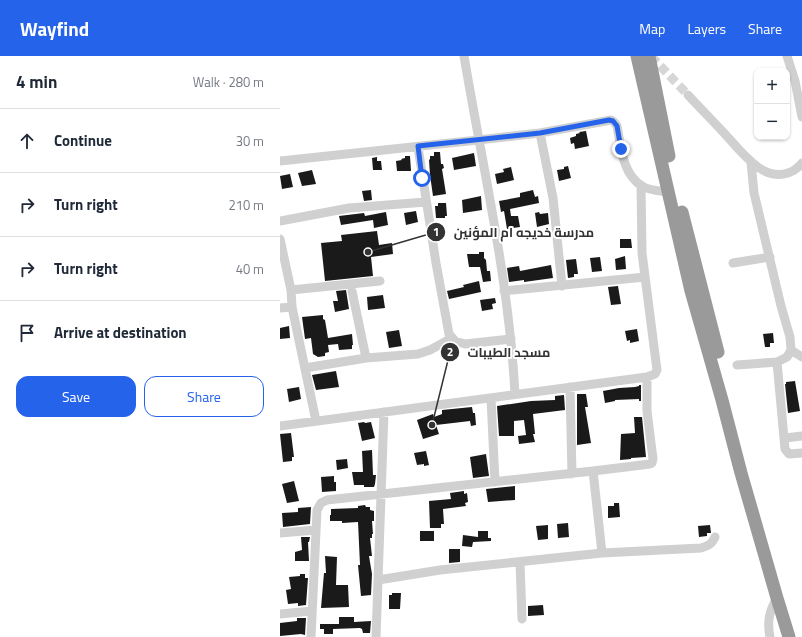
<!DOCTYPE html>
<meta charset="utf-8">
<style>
body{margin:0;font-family:"Titillium Web",Cairo,sans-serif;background:#f6f6f7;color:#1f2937}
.controls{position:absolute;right:12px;top:12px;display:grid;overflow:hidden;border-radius:8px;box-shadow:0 1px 3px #0004}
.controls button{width:36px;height:36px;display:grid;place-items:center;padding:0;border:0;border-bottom:1px solid #e0e1e3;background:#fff;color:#1f2937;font:20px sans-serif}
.stop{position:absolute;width:12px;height:12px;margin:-9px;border:3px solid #2563eb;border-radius:50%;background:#fff}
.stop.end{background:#2563eb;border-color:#fff;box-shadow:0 1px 4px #0008}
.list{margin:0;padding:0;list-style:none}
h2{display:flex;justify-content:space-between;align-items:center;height:52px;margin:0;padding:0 16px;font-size:17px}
h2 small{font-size:13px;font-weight:400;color:#747a83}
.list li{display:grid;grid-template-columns:26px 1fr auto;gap:12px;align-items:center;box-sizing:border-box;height:64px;padding:0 16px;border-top:1px solid #e0e1e3}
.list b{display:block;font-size:15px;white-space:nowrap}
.list em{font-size:13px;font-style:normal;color:#747a83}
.actions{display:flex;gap:8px;padding:12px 16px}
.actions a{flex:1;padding:9px 0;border:1px solid #2563eb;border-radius:12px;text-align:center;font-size:14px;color:#2563eb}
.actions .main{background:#2563eb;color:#fff}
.icon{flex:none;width:22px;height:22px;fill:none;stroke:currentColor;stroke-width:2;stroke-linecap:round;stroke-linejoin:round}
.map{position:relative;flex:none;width:522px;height:581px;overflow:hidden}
header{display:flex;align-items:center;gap:24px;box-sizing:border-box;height:56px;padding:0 20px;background:#2563eb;color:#fff}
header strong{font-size:19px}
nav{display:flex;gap:22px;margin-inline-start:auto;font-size:14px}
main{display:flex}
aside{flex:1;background:#fff}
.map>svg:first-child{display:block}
.building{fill:#1a1a1a}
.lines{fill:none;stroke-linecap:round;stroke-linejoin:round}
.minor-tunnel{stroke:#d6d6d6;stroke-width:9;stroke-dasharray:9 4.5;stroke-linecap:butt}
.minor{stroke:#d0d0d0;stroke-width:9}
.highway{stroke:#9a9a9a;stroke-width:13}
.route{stroke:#2563eb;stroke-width:5}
.leader{fill:none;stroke:#333;stroke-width:1.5}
.callout-dot{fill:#333;stroke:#fff;stroke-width:1.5}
.mark-label{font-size:12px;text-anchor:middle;font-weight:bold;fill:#fff}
.callout-label{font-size:13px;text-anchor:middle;font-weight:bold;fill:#333;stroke:#fff;stroke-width:4;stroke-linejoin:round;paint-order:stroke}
</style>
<header>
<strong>Wayfind</strong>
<nav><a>Map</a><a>Layers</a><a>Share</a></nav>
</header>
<main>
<aside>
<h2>4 min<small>Walk · 280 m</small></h2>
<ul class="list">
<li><svg class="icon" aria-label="ahead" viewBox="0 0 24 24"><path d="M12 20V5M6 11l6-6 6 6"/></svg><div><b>Continue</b></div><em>30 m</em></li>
<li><svg class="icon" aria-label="right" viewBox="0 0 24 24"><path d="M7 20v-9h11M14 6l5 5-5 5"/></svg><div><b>Turn right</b></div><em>210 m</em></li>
<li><svg class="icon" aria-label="right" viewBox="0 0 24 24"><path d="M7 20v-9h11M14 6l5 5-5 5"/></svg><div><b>Turn right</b></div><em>40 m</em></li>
<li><svg class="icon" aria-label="arrive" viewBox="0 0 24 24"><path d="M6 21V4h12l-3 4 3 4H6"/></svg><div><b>Arrive at destination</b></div></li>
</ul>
<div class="actions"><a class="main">Save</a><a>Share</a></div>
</aside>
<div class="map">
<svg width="522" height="581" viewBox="0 0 522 581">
<rect width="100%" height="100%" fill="#fff"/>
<!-- building -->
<path class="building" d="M306,75L309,90L295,93L294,87L291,88L290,82L296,80V78L300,77L299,76Z
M154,96H160L161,108H163L164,112L162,113L166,138L153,140L150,119L149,104L150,103V100H154Z
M194,97L196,110L174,114L172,102Z
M125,100H130L131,115H117L116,105L122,104L121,103L125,102Z
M97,101V105H101L102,114H93L92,102Z
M288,110L291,122L279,125L277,114L284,113V111Z
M231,111L234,124L217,128L215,118L224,116L223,113Z
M32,114L36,128L22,130L18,117Z
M10,118L13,131L2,133L0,120Z
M91,134L92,144L84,145L82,135Z
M253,134L255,141L258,140L259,147L230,153L231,160H238L240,171L227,173L224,155L221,156L219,145L240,141V137Z
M201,140L202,154L183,157L182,144Z
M158,147H166L167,160H165V162H156L155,150H158Z
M136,155L138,166L126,169L124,157Z
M106,156L108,169L94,172L93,164L61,169L59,160L84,157L85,160Z
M259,156L260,158L268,157L269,168L257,171L255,157Z
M97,175L99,189L112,187L113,198L91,201L93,220L45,225L41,187L62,185L61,179Z
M340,183H351L352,192H340Z
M199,196H204V202L206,204L207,215H210L211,225L203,226L200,211H189L187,198H199Z
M345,200L346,213L336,214L335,203Z
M320,201L322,215L312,216L310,202Z
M296,203L298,218H294V221L288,222L286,204Z
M271,209L273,222L244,226V224L229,226L227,212L239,210L240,215Z
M199,225L201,236L169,243L167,235L184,231L183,229Z
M338,230L341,248L331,249L328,231Z
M66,234L69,253L55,256L53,245H58L56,235Z
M103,239L105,252L88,254L87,241Z
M215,242L216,247L212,248L213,253L202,255L200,244Z
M43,259V263L45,264L48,282L72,278L73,289H72V293L59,294L58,288L48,289L49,296L45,297V300L38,301L33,298L31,282L25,283L22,261Z
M9,270L10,282L0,283V272Z
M357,273L359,285L350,287V284L347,285L345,275Z
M119,274L122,290L109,292L106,276Z
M493,277L494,287H490V291H485L483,278Z
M56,315L59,331L36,334L32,319Z
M515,325L520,355L508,357L505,328H506V326Z
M359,329H361V345H359V343L335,344V345L325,347L323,335L339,332L355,331L359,330Z
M19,331L21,343L9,346L7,333Z
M297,338H306L308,351H305L311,387L297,389Z
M284,339L285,354L253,358L255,378H253L255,386L239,388L238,380L246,379L244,364L234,365V380H219L217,350L251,345L275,344V340Z
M192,351L193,357H195L196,369L191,370L190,365L156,369L159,378L143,383L137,364L153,358L154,361L162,358V354Z
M354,361H362L366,401L351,402V403L340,404L341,378L355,377Z
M84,366L85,367L91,366L95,382L82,385L78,367Z
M11,377L14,401H12V405L3,406L0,378Z
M92,394L93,419H96L95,428L94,431H84V429H74L72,416H83L82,395Z
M146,395L149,409L144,410V408L137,409L134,397Z
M206,398L209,420L193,422L190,401Z
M67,403L68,412L57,414L56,404Z
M54,420V426H56V435L42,436L41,421Z
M14,425L19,445L7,447L2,428Z
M235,430V444L208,446L206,433Z
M184,435V438L187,437L188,446L185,447L186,450L163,453L164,468H161V472H150L149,445L171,443L170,437Z
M334,447H339L340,461L328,462V450H334Z
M85,449L86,451H90V454L94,455V465H92L93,478H92V482H90L92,500H89L92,518L91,539L81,540L78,509H80L78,466L62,467V465H50V459H51V453L78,452V450Z
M31,451L30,468L3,471L2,457L18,456V452Z
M288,467L289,481L278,482L277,468Z
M268,469V483L258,484L256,470Z
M430,469L431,477H427V480L419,481L418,470Z
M140,475H154V485H140Z
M198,475H208V482H211V485L193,486L192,491L182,490L183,479L198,481Z
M21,481H30L29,486H28L29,505H15V496L22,494Z
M169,493H180V506L169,507Z
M45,500L57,501L56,529H68L69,551L41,552L44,517H46Z
M20,518H25V522H28L26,549L18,550V547L8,548L6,534L11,533L9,521L20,520Z
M112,537H121L120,553H109V539H112Z
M263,549L264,559L248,560V550Z
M59,561H74V566L91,565L90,577H83L82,573L80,572L53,573V578H44V573H40V568H59Z
M17,562H26L25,579L21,578L0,580V567L17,565Z"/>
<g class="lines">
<!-- minor-tunnel -->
<path class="minor-tunnel" d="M371,0L408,39"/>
<!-- minor -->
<path class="minor" d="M184,0C203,113 229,224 235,338
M507,0L515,25L522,61
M408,39C420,52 432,64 444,77C460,94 482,126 508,117C514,115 518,112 522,107
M260,77L273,142L282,230
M138,91L156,207L169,278L175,285L185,288L231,283
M0,105L198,84L260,77L331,64L334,66L337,70C341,90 342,118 362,130C370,135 380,135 389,136
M0,165L69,152L146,146
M0,183L11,234L12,251L36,365
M453,207L490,201
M11,234L100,225
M72,235L86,302
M224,235L365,221
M0,252L12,251
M511,294L522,301
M497,306L505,393L509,398L522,397
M457,309L497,306L507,301L511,294L510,281L501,250L474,137L471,106
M25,312L86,302L138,298L150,294L172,282
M290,331L292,418
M211,342L215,426
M0,370L367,321L375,318L377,314L362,197L361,129
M505,382L522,380
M313,415L322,497
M0,477L36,474
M240,506L242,563
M98,524L160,514L322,497L421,492C428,490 432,488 435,481
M0,558L32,555
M31,581L37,454L41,447L47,444L313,415L370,408L372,407L373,403L367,355V321
M96,581L104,356
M490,581C487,566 489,555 497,542"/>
<!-- highway -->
<path class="highway" d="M357,0L411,235L442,344L461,417L497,542L509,581
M369,0L389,100
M402,156L438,296"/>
</g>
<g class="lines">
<!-- route -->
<path class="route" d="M142,122L138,90L260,77L329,64L333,65L337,70L341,93"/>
</g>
<!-- callouts -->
<path class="leader" d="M88 196L156 176M152 369L170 296"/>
<g class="callout-dot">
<circle cx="88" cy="196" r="4"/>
<circle cx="152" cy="369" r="4"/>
<circle cx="156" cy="176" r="10"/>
<circle cx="170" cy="296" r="10"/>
</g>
<g class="mark-label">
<text x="156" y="180">1</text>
<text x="170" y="300">2</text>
</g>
<g class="callout-label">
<text x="244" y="181">مدرسة خديجه ام المؤنين</text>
<text x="229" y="301">مسجد الطيبات</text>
</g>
</svg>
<div class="controls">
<button>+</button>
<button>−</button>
</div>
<div class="stop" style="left:142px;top:122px"></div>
<div class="stop end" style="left:341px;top:93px"></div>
</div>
</main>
